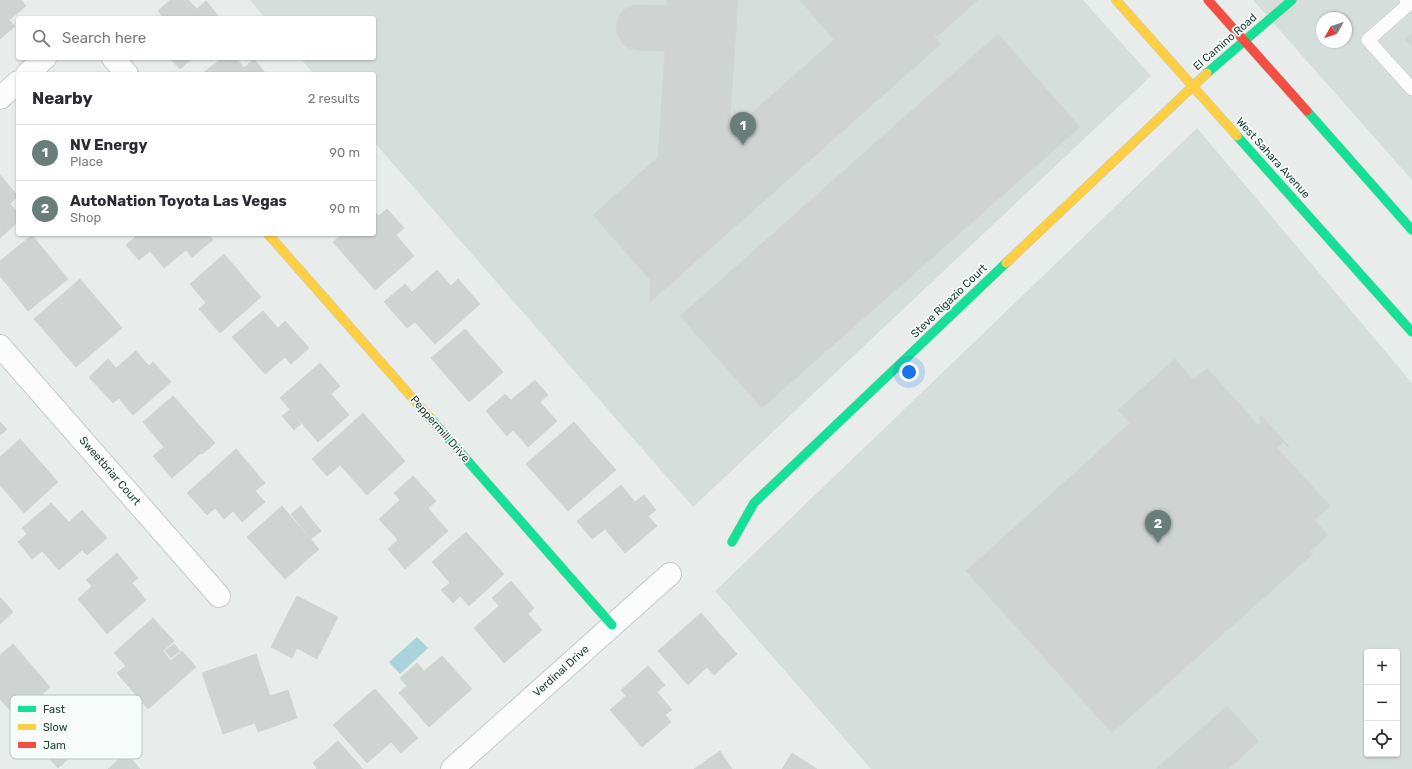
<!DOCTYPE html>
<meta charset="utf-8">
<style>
body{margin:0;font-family:Rubik,sans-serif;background:#f2f2f3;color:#2b2b33}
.controls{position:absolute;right:12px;bottom:12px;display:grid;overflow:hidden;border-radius:4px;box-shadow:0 1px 3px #0004}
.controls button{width:36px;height:36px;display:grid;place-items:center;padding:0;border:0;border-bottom:1px solid #e1e1e2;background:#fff;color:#2b2b33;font:20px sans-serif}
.compass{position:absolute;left:1316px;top:12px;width:36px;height:36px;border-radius:50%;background:#fff;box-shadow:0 1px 3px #0004;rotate:230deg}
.you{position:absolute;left:909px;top:372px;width:14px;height:14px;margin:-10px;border:3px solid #fff;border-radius:50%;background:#1a73e8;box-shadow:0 0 0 6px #1a73e833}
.badge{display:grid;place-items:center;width:26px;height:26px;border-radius:50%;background:#697e78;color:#fff;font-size:13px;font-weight:700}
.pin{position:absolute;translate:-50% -33px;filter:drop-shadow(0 1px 2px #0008)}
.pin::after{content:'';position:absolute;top:21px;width:14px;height:12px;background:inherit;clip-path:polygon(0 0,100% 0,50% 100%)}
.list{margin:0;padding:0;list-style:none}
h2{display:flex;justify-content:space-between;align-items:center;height:52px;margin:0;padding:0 16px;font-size:17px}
h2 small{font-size:13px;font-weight:400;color:#7c7c81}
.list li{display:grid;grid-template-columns:26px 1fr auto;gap:12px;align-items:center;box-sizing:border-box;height:56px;padding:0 16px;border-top:1px solid #e1e1e2}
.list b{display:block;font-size:15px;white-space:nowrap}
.list p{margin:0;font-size:13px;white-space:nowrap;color:#7c7c81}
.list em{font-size:13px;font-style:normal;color:#7c7c81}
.icon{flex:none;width:22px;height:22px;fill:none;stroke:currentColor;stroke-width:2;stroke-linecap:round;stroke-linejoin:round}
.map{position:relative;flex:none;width:1412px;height:769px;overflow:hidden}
.search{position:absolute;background:#fff;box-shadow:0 1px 3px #0004;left:16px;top:16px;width:360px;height:44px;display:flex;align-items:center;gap:10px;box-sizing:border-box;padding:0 14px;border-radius:4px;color:#7c7c81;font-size:15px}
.panel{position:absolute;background:#fff;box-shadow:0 1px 3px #0004;left:16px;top:72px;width:360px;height:164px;border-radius:4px}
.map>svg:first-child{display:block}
.built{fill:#d6dedb;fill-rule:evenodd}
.water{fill:#a9d4db}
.building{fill:#cfd4d2;stroke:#d1d6d4}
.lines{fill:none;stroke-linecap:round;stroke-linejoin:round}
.lane-casing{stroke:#c5cac8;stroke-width:14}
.street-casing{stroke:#c5cac8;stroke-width:24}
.fast-casing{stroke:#c3cbc8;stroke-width:10}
.slow-casing{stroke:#c3cbc8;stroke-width:10}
.jam-casing{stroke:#c3cbc8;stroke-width:10}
.lane{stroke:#fcfcfc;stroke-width:13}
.street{stroke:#fcfcfc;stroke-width:22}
.fast{stroke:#16e098;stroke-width:9}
.slow{stroke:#ffcf43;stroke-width:9}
.jam{stroke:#f24e42;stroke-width:9}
.labels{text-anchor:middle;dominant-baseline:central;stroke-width:3.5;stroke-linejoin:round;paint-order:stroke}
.street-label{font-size:11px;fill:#24423a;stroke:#f7fbf9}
.key{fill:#f7fbf9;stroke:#b8c4c0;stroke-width:1}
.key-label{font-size:11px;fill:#24423a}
</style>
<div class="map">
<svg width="1412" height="769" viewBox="0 0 1412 769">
<rect width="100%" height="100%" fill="#e8edeb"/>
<!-- built -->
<path class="built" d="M250,0H1083L1151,76L693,507L374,142V74H314L300,58H374V18H265Z
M1253,0H1412V180ZM1322,18H1346V42H1322Z
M1197,128L1412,383V769H871L715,591ZM1367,652H1397V754H1367Z"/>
<!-- water -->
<path class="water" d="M417,637L428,648L400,674L389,662Z"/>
<!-- building -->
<path class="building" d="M0,0H21L26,6L9,20L15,26L0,39Z
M170,0H188L197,9L206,1L220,18H164L158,11Z
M667,0H738L729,133L834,40L800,0H978L940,34L934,36L941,44L650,302L651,281L593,215L658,157L665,51L636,50L629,48L623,44L619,38L616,31L617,24L619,17L622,11L628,7L635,5L667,6Z
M1412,33V47L1405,39Z
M998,34L1080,127L762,408L680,316Z
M170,58H193L180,69Z
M222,58H236L244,68L254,59L266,74H202Z
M0,175L18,196L10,204L18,213V222L0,238Z
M387,209L404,228L396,235L414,256L375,290L333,242L342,234H374V211L379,216Z
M136,234H208L213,240L192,257L186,250L164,268L150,251L139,260L126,245L137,235Z
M32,235L68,279L28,311L0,276V261Z
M224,254L261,297L220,333L199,309L206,303L190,284Z
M437,270L451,286L458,279L480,304L435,344L415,322L407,328L384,302L405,284L412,292Z
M80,279L122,328L76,367L34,319Z
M263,311L278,328L285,321L309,348L291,364L285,357L265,374L232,337Z
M465,329L503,372L469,402L431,358Z
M136,351L149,366L153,362L171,382L133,415L119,398L113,403L89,377L108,359L116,368Z
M1175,359L1193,380L1207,368L1258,425L1262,421L1259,419L1261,415L1289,446L1288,447L1283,442L1277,448L1330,506L1314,520L1328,535L1310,551L1313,554L1112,733L966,571L1130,423L1118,410Z
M320,363L340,386L331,394L349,415L318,442L280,398Z
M535,380L548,395L540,402L557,421L528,447L513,430L507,436L486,411L505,394L511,400Z
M173,396L215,443L202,454L201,453L172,478L153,456L164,447L143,422Z
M290,410L301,424L294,430L282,416Z
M363,413L405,461L367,495L340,465L327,476L312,459Z
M0,422L7,429L0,435Z
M574,422L616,470L568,511L526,464Z
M20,439L58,482L24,513L0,485V457Z
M236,449L265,483L255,491L265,502L242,522L233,511L224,519L215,508L207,515L187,493Z
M413,476L436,501L428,508L448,531L405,569L388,549L398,540L379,519L400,500L394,493Z
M621,485L635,502L644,495L656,510L648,516L657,526L625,553L605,529L592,539L577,521Z
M51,503L69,522L82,510L107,538L87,555L82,550L59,570L42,551L32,559L18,542L27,534L22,528Z
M282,506L319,549L285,579L247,537Z
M301,506L321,531L311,539L291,514Z
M466,532L504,574L469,606L460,596L453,603L441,590L450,583L432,562Z
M117,553L138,578L132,583L146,600L107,634L78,599L92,586L86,580Z
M511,581L534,608L528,614L542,630L504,663L474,628L499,606L492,598Z
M297,596L338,617L317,659L297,648L292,658L271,647Z
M0,597L13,612L0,624Z
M701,613L737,654L714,675L707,667L688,685L658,651Z
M153,618L174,641L163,651L171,661L182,651L196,667L148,709L117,673L126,666L114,653Z
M13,644L50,687L16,717L0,699V655Z
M174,644L180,651L171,658L165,651Z
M256,654L270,696L288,690L297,718L258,732L255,723L223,734L202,673Z
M442,656L472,689L429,727L399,693L407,686L400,678L417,663L424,671Z
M648,666L665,685L657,692L672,710L665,715L671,722L642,747L610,710L626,696L621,690Z
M375,689L418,738L401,753L391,742L367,763L333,725Z
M54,696L91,739L58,768L20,726Z
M1227,706L1259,741L1228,769H1156Z
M338,741L363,769H316L317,768L313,763Z
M720,751L732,769H694Z
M126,753L140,769H108Z
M792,753L817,769H782Z"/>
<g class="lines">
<!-- lane casing -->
<g class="lane-casing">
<path id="lane" d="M1406,0L1409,4L1368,40L1412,89"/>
</g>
<!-- street casing -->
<g class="street-casing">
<path id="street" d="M113,58L127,74
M27,74L45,58
M0,98L18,82
M0,346L219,596
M452,769L670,574"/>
</g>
<!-- fast casing -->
<g class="fast-casing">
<path id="fast" d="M1207,73L1292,0
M1307,111L1412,230
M1237,136L1412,332
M430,418L612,625
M732,542L754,503L1006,263"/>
</g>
<!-- slow casing -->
<g class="slow-casing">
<path id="slow" d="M1116,0L1237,136
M268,234L430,418
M1006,263L1207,73"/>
</g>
<!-- jam casing -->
<g class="jam-casing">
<path id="jam" d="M1208,0L1307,111"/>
</g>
<!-- lane -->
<use href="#lane" class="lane"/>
<!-- street -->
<use href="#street" class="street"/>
<!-- fast -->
<use href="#fast" class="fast"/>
<!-- slow -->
<use href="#slow" class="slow"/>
<!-- jam -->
<use href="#jam" class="jam"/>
</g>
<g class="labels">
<!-- street labels -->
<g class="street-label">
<text transform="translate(1225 42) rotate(-41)">El Camino Road</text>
<text transform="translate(1273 158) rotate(48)">West Sahara Avenue</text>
<text transform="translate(949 301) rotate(-44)">Steve Rigazio Court</text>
<text transform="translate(440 429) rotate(49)">Peppermill Drive</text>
<text transform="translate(110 471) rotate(49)">Sweetbriar Court</text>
<text transform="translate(561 671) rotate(-42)">Verdinal Drive</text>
</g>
</g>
<!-- legend -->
<rect x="10" y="695" width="132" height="64" rx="6" class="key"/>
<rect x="18" y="706" width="18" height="6" fill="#16e098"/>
<rect x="18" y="724" width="18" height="6" fill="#ffcf43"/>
<rect x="18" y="742" width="18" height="6" fill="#f24e42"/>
<g class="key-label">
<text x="43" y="713">Fast</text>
<text x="43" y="731">Slow</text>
<text x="43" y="749">Jam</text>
</g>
</svg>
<div class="controls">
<button>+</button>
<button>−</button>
<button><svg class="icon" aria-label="locate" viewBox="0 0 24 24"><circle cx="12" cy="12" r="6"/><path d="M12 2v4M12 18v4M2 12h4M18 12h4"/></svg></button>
</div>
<svg class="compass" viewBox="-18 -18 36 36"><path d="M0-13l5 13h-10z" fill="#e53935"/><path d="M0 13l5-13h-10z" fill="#7c7c81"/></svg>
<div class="you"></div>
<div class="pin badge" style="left:743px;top:145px">1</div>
<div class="pin badge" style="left:1158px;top:543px">2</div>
<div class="search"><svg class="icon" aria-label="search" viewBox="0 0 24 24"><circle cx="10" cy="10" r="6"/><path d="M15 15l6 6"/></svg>Search here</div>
<section class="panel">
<h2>Nearby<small>2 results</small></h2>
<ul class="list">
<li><span class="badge">1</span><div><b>NV Energy</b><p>Place</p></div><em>90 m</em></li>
<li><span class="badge">2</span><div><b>AutoNation Toyota Las Vegas</b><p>Shop</p></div><em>90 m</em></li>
</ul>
</section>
</div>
